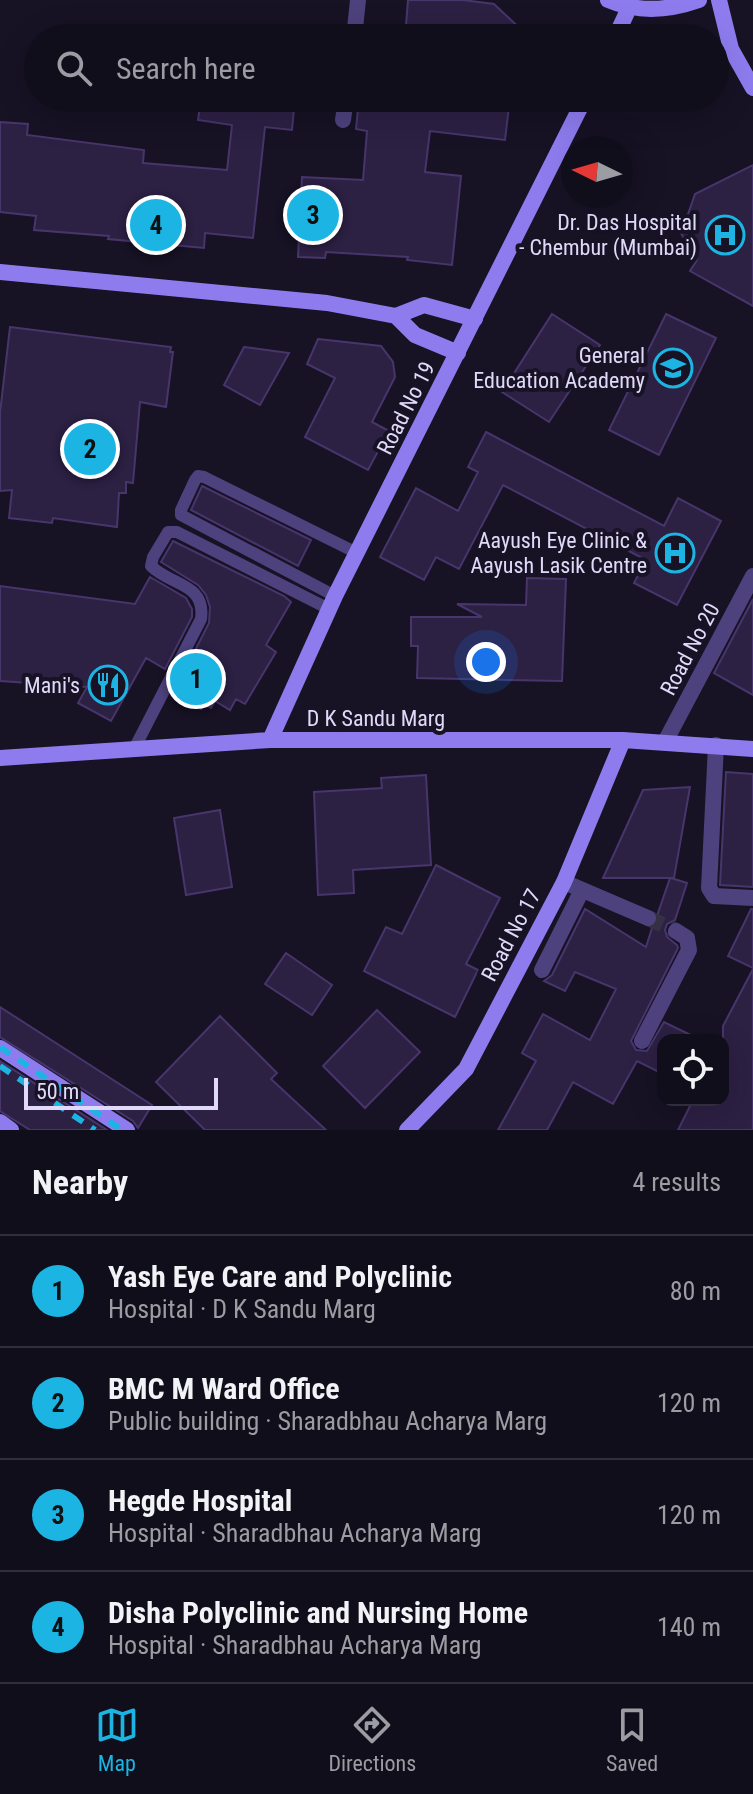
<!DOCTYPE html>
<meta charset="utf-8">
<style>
body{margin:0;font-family:"Roboto Condensed",sans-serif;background:#1a1724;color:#f1f3f6}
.controls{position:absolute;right:24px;bottom:24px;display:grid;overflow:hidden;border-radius:16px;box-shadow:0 8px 32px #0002}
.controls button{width:72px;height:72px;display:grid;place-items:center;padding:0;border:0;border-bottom:2px solid #302e3a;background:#110e1b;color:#f1f3f6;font:40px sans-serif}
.compass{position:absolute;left:561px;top:136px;width:72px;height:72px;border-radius:50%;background:#110e1b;box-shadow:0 8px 32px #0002;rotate:275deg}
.scale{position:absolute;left:24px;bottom:20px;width:194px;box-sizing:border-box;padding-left:8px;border:4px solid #e1d9fa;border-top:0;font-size:22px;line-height:28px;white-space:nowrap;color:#e1d9fa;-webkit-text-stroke:6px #171224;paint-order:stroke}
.you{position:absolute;left:486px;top:662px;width:28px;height:28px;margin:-20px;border:6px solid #fff;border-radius:50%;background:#1a73e8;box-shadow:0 0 0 12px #1a73e833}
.badge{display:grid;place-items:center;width:52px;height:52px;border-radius:50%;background:#1cb5e3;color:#111;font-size:26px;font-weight:700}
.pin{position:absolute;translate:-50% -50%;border:4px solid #fff;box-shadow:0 2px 8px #0006}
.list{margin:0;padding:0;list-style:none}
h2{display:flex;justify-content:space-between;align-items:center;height:104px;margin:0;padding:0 32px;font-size:34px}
h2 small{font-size:26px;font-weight:400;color:#9c9ca3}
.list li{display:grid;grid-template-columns:52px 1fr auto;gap:24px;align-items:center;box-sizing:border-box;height:112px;padding:0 32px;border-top:2px solid #302e3a}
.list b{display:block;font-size:30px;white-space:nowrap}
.list p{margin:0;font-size:26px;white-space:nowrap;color:#9c9ca3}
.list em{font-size:26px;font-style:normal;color:#9c9ca3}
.icon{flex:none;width:44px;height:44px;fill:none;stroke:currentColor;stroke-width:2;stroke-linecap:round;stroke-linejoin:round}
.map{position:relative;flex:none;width:753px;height:1130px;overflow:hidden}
.search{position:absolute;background:#110e1b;box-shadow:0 8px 32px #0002;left:24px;right:24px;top:24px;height:88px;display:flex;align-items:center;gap:20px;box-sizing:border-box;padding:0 28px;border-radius:44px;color:#9c9ca3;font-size:30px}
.sheet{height:552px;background:#110e1b}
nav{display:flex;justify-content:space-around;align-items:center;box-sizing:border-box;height:112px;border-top:2px solid #302e3a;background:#110e1b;font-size:22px;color:#9c9ca3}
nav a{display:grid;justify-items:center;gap:4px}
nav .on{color:#1cb5e3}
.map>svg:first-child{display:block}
.building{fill:#2c2043;stroke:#47356c;stroke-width:2}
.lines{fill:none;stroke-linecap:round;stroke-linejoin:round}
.street-tunnel{stroke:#353044;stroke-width:16;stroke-dasharray:16 8;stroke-linecap:butt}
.lane{stroke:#4d427d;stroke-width:12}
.street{stroke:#4d427d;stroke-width:16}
.secondary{stroke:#8e7cef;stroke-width:16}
.rail{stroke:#1cb5e3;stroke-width:6;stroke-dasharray:12 10;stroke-linecap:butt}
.labels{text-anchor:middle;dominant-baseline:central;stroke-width:8;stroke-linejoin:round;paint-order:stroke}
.poi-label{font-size:22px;fill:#e1d9fa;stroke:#171224;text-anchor:end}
.street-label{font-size:22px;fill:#e1d9fa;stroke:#171224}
</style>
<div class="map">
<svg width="753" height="1130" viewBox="0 0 753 1130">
<rect width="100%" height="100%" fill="#171224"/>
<!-- building -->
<path class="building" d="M408,0H463L494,4L530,38H405Z
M201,98H295L292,130L265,127L253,238L205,233L204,248L108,239L109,236L34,230L36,216L0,212V122L28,124L27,135L144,150L143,163L227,170L232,125L198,120Z
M359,98L446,109L447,98H510L505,140L430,131L425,172L461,176L452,265L407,260L408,257L326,252L325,258L298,257L302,177L363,180L367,131L356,129Z
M753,165V306L690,271L697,260L694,256L697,251L689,247L675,223L688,214L695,194Z
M552,314L600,345L549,422L502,392Z
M666,314L716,338L659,455L609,430Z
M10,327L171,347L170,352H173L166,407L140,402L133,483L126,482V493H119L117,527L53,518L52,523L9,518L12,490L0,491V413Z
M318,339L381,346L393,362L395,377L372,422L389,431L368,470L305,437L335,378L307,364Z
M244,347L289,353L260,405L224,385Z
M486,432L664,526L678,498L721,521L677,605L634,583L646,560L503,485L459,569L436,557L424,580L380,557L416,488L458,511L478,472L468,467Z
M202,486L311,540L298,566L191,510Z
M173,541L284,596L291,602L266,645L276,652L245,704L236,699L230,710L215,701L211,708L204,704L201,709L178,695L186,681L181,678L209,623L210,607L206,595L198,585L161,562Z
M150,577L186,598L192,609V617L165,669L146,658L111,721L78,703L87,687L0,681V586L135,604Z
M527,578L566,579L562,681L417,678L418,646H411V617H482L457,604L526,605Z
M753,599V695L714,673Z
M726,772L753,774V887L720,885Z
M426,775L431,865L353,870L354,893L318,895L314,792L382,788L381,778Z
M690,787L674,878H671L687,883L675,920L667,924L665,930L667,937L677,945L678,948L631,1041L636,1050L647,1051L664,1022L701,1040H663V1074L637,1061L613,1104L573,1082L547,1130H498L536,1061L522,1053L543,1014L590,1040L616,989L575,972L565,991L544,981L552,975L585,909L646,947L652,928L658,923V913L670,878H603L643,790Z
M220,810L232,887L186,895L174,818Z
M436,865L500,898L466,964L478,970L455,1017L364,971L386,927L402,934Z
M751,909H753V968L728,956Z
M286,953L332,985L312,1015L265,984Z
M753,969V1130H678L693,1100H723V1026Z
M0,1007L152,1105L138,1128L133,1121L0,1037Z
M377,1010L420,1052L365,1108L323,1066Z
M220,1016L277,1073L271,1079L326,1130H205L156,1082Z
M0,1061L107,1130H30L0,1111Z"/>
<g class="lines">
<!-- street-tunnel -->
<path class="street-tunnel" d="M648,918L676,931"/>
<!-- lane -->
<path class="lane" d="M335,596L181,515V510L195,480L198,476L204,477L357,553
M134,749L201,619C206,583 171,586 151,566L153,557L168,532H177L329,609"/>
<!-- street -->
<path class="street" d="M354,38L358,0
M343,120L346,98
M665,742L753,576
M716,745L709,888L714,896L753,898
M564,882L648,918
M542,970L582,890
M642,1041L689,950L687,938L676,931"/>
<!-- secondary -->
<path class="secondary" d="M608,0C638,13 668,11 699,0
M719,0L731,49L753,88
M615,38L629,8
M0,272L327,303L396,316L424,305L475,319
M396,316L415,335L458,353
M270,740L335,596L585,98
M0,758L270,740H623L753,749
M0,1048L127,1130
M0,1122L11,1130
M407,1130L466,1069L564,882L623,740"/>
<!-- rail -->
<path class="rail" d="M0,1047L122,1130
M0,1066L95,1130"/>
</g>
<!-- icons -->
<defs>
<g id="hospital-ring" transform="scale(2)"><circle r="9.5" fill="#171224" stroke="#1cb5e3" stroke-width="1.5"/><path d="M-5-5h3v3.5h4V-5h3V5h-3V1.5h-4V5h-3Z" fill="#1cb5e3"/></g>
<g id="school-ring" transform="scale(2)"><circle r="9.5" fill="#171224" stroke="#1cb5e3" stroke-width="1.5"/><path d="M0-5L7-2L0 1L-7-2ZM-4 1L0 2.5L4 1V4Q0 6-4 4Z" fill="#1cb5e3"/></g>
<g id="restaurant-ring" transform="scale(2)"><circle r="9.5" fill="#171224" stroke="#1cb5e3" stroke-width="1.5"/><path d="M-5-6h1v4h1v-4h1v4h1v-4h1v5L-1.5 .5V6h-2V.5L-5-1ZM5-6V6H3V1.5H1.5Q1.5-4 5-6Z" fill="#1cb5e3"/></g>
</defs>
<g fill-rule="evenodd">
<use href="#hospital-ring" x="725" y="235"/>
<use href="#school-ring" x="673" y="368"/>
<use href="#hospital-ring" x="675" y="553"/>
<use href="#restaurant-ring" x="108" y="685"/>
</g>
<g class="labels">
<!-- poi labels -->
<g class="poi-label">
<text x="697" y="222">Dr. Das Hospital<tspan x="697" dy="25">- Chembur (Mumbai)</tspan></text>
<text x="645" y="355">General<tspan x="645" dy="25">Education Academy</tspan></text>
<text x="647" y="540">Aayush Eye Clinic &amp;<tspan x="647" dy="25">Aayush Lasik Centre</tspan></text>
<text x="80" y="685">Mani's</text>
</g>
<!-- street labels -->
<g class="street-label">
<text transform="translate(406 408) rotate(-63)">Road No 19</text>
<text transform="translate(690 649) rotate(-62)">Road No 20</text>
<text x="376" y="718">D K Sandu Marg</text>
<text transform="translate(511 935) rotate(-62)">Road No 17</text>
</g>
</g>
</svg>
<div class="controls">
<button><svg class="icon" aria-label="locate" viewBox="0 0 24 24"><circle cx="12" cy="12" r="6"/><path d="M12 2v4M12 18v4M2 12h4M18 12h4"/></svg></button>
</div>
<svg class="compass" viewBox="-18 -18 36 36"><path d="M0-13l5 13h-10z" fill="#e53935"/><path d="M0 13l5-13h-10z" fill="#9c9ca3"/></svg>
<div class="scale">50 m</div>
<div class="you"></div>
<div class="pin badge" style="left:196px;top:679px">1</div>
<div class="pin badge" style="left:90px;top:449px">2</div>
<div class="pin badge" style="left:313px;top:215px">3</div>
<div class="pin badge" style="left:156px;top:225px">4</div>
<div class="search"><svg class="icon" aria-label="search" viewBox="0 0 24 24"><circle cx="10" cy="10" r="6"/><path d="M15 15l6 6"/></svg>Search here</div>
</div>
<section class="sheet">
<h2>Nearby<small>4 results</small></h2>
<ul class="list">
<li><span class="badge">1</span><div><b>Yash Eye Care and Polyclinic</b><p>Hospital · D K Sandu Marg</p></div><em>80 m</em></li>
<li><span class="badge">2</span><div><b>BMC M Ward Office</b><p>Public building · Sharadbhau Acharya Marg</p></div><em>120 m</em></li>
<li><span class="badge">3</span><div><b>Hegde Hospital</b><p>Hospital · Sharadbhau Acharya Marg</p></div><em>120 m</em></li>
<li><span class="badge">4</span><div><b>Disha Polyclinic and Nursing Home</b><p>Hospital · Sharadbhau Acharya Marg</p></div><em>140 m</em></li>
</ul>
</section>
<nav>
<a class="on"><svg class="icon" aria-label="map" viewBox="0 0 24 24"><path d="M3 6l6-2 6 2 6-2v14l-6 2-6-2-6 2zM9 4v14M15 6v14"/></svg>Map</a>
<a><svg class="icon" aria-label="directions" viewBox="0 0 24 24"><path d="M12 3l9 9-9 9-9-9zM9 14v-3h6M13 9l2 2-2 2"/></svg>Directions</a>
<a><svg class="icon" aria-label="saved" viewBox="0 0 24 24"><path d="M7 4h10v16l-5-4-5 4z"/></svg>Saved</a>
</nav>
